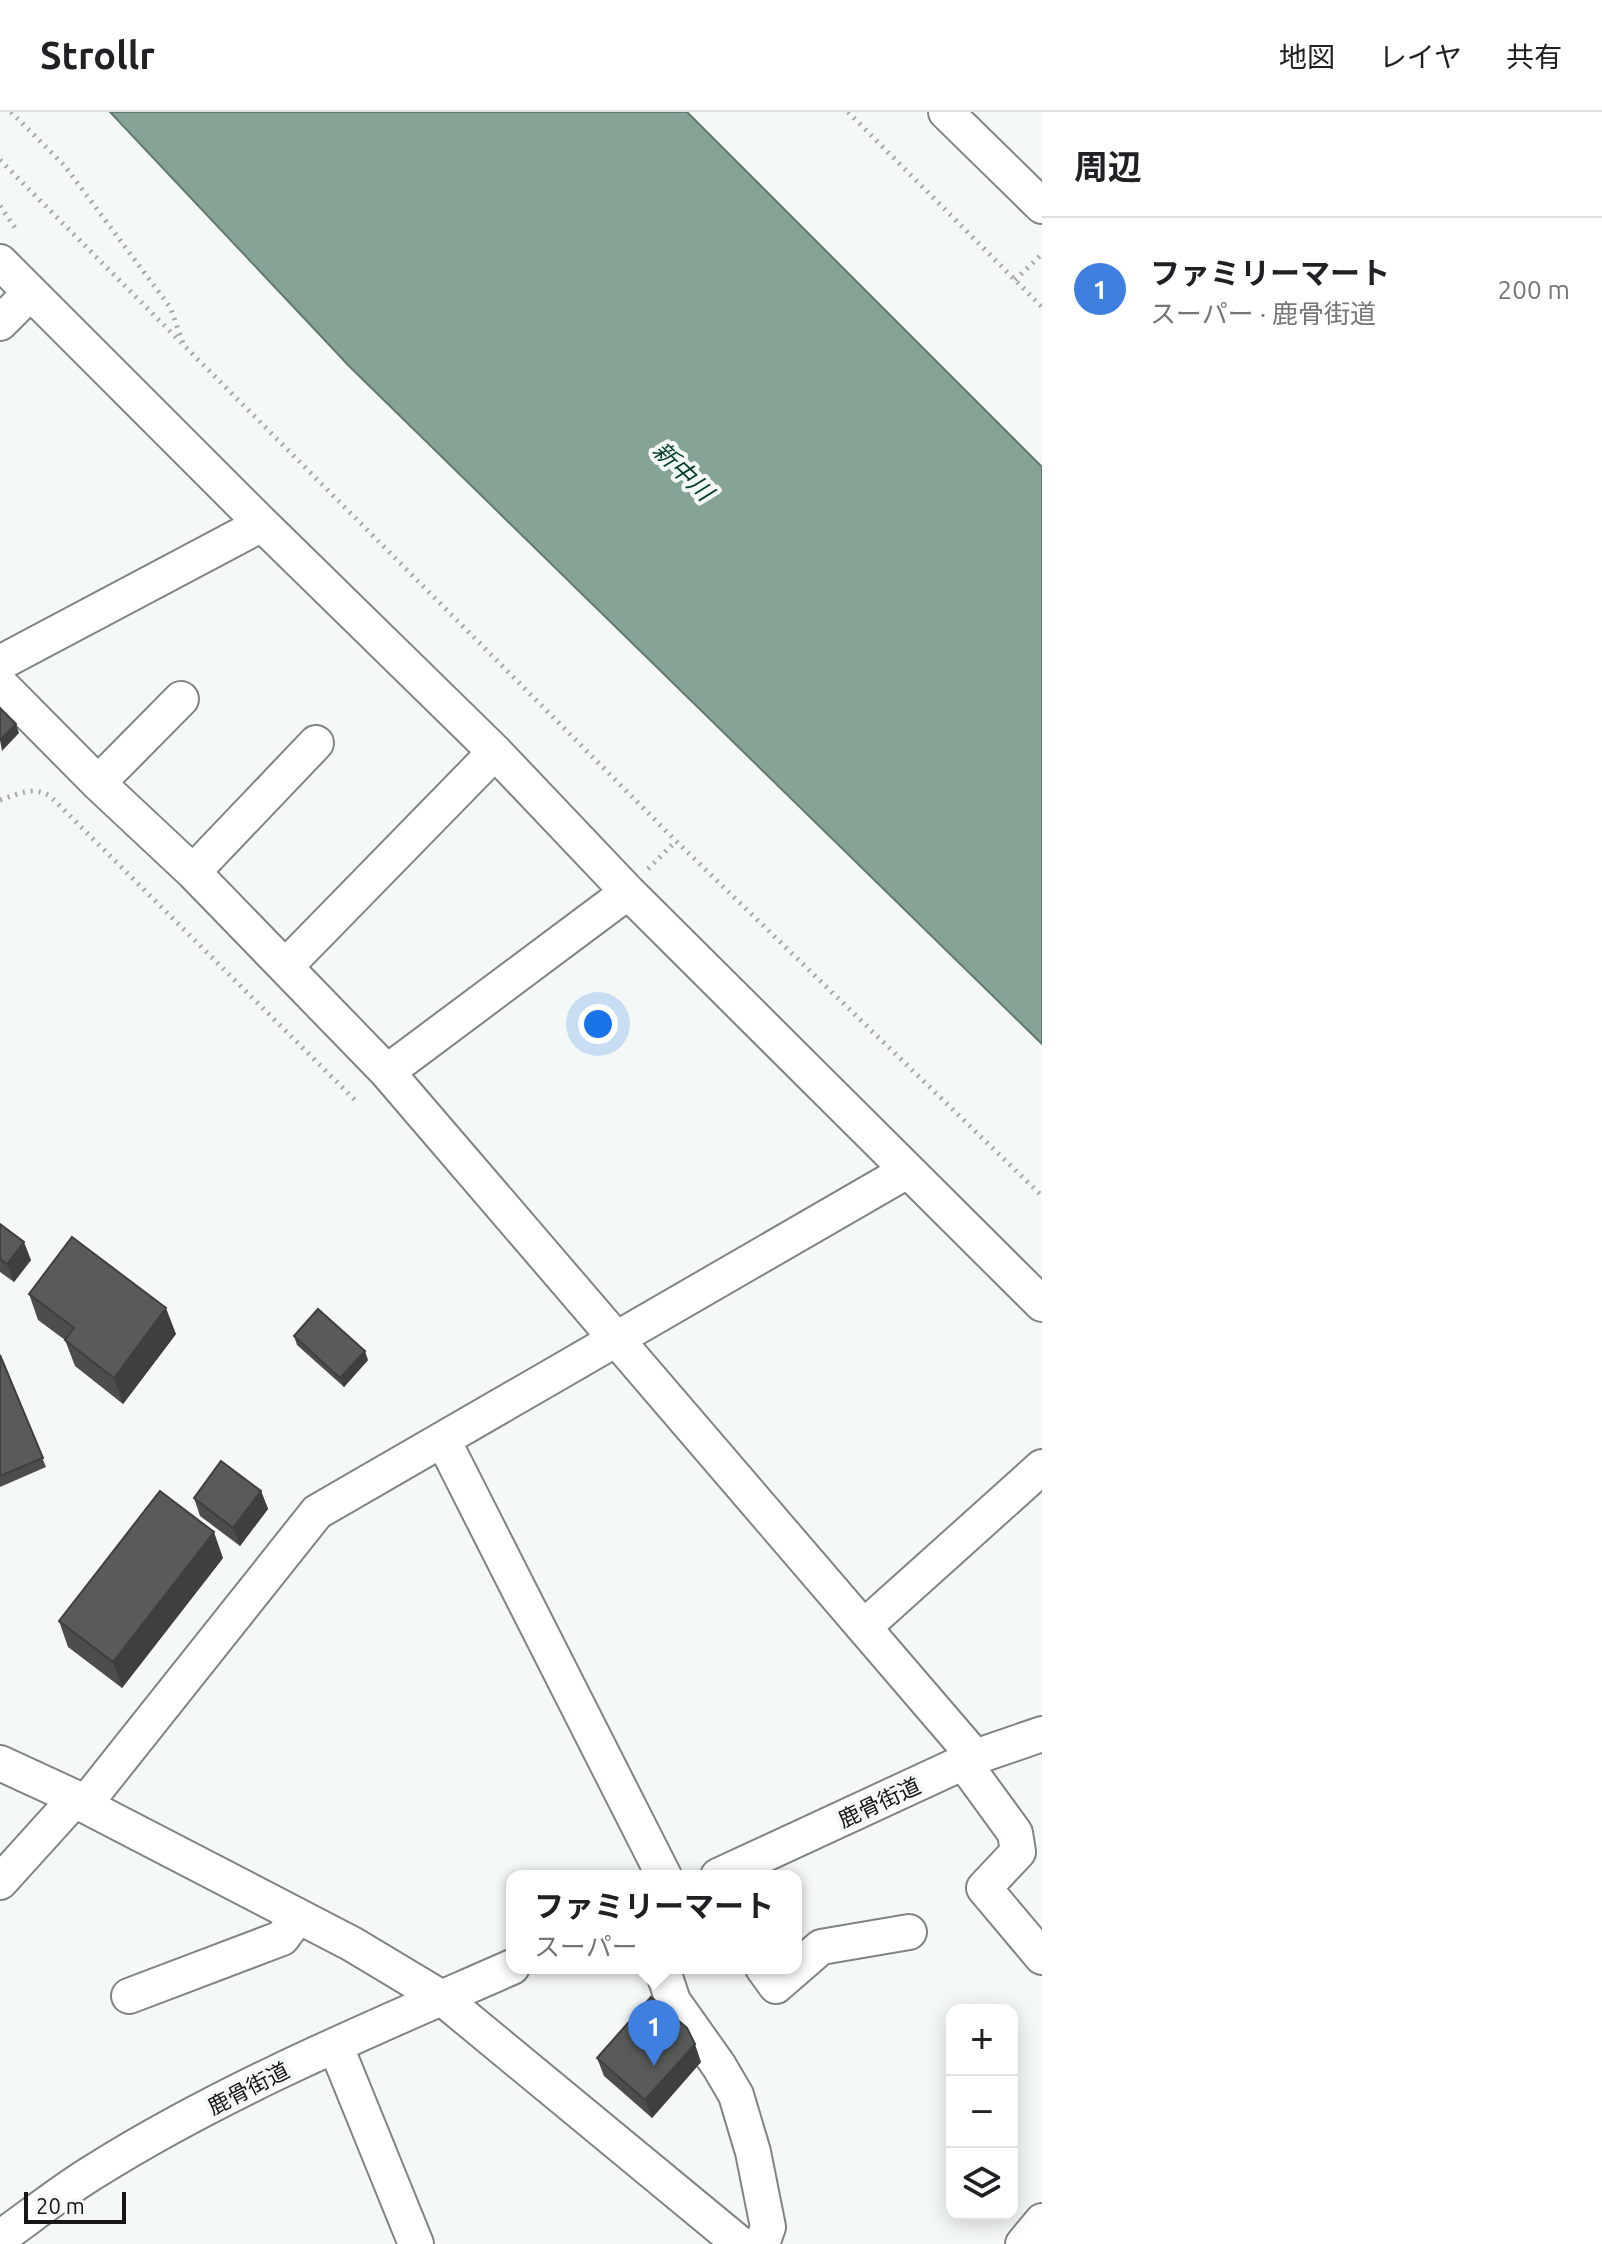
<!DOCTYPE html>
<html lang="ja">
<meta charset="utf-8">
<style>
body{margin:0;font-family:Ubuntu,"Noto Sans JP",sans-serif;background:#f6f6f6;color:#202124}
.controls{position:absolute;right:24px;bottom:24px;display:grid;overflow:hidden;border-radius:16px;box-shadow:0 4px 20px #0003}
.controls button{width:72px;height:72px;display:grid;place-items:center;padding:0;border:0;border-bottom:2px solid #e0e0e0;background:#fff;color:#202124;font:40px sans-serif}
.scale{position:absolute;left:24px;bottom:20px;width:102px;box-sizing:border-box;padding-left:8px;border:4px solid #151615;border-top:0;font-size:22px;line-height:28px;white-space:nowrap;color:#151615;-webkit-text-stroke:6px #f4f8f6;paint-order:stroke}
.you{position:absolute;left:598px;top:912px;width:28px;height:28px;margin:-20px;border:6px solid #fff;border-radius:50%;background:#1a73e8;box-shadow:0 0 0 12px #1a73e833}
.badge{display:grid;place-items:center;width:52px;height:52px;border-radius:50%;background:#ea580c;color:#fff;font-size:26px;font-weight:700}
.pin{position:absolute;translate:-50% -66px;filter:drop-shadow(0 2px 4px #0008)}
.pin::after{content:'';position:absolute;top:42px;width:28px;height:24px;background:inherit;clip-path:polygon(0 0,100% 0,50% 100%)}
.popup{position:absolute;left:506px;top:1758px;width:296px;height:104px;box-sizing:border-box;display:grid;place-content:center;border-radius:16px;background:#fff;filter:drop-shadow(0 2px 6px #0005);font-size:26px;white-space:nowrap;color:#757577}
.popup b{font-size:30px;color:#202124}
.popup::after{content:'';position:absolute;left:50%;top:100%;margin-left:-16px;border:16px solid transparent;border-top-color:#fff}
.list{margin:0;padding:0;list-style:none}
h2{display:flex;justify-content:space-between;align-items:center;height:104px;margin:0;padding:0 32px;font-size:34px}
h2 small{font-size:26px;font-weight:400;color:#757577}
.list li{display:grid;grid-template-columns:52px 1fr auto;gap:24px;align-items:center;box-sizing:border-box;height:144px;padding:0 32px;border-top:2px solid #e0e0e0}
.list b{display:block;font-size:30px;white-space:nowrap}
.list p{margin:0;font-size:26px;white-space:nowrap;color:#757577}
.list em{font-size:26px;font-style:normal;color:#757577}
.icon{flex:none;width:44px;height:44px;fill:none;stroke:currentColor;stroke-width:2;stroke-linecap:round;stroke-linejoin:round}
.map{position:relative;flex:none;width:1042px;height:2132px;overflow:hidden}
header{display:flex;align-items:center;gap:48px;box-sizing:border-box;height:112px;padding:0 40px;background:#fff;border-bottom:2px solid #e0e0e0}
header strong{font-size:38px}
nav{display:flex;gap:44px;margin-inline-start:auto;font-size:28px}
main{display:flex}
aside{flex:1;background:#fff}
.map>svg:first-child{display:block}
.water{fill:#85a495;stroke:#63796f;stroke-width:2}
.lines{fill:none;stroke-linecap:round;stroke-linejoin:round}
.minor-casing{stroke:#818482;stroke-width:38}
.path{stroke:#a6a9a7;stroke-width:5;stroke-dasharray:2 6;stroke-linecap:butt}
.minor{stroke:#fff;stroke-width:34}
.wall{fill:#4c4e4d}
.shaded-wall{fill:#3e403f}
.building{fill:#585b5a;stroke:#3e403f;stroke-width:2}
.labels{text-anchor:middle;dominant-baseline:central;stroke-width:8;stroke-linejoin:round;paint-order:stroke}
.street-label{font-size:22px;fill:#151615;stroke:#f4f8f6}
.water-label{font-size:24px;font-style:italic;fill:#003e2a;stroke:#f4f8f6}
</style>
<header>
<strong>Strollr</strong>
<nav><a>地図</a><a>レイヤ</a><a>共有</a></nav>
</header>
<main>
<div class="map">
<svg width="1042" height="2132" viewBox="0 0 1042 2132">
<rect width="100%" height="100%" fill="#f4f8f6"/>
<!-- water -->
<path class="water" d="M110,0H687L1042,355V932L350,255Z"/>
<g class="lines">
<!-- minor casing -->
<g class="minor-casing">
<path id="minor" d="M946,0L1042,94
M0,150L262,412L495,640L628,780L1042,1192
M0,211L30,181
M0,551L262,412
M0,572L98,671L193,760L387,960L975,1645
M98,671L181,587
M193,760L316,631
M286,854L495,640
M387,960L628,780
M443,1328L664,1764
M864,1515L1042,1355
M0,1651L76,1686L84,1693L352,1832L442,1886L740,2132
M964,1651L1015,1721L1018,1740L984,1776L1042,1845
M84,1693L317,1400L907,1059
M718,1764L975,1645L1042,1622
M0,1770L76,1686
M662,1856L673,1889L719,1954L736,1983L753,2040L768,2115L762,2132
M763,1856L776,1874L821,1835L909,1820
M129,1884L282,1826L298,1804
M336,1935L416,2132
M0,2126C31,2104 62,2079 95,2059C226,1977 371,1917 512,1855
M1023,2132L1042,2109"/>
</g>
<!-- path -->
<path class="path" d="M11,0L64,53L170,195L183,231
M848,0L1042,195
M0,48L676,729L1042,1084
M0,94L18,120
M1015,168L1042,142
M0,688C19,682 34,673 51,685L357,990
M648,757L676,729"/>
<!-- minor -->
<use href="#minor" class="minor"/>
</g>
<!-- wall -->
<path class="wall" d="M0,1112L31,1148L14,1170L0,1160Z
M29,1182L176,1222L123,1292L75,1254L65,1228L38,1208Z
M294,1224L368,1248L344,1275L297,1233Z
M0,1243L46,1355L0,1375Z
M261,1379L268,1397L240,1434L200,1404L194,1386Z
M223,1446L122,1576L68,1535L59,1509Z
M597,1946L701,1950L652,2006L604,1964Z"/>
<!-- shaded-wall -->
<path class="shaded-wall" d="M16,612L19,621L2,639L0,628Z
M24,1130L31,1148L14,1170L7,1152Z
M166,1196L176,1222L123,1292L114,1266Z
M365,1239L368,1248L344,1275L340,1266Z
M261,1379L268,1397L240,1434L233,1416Z
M214,1420L223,1446L122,1576L113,1550Z
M695,1932L701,1950L652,2006L645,1988Z"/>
<!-- building -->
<path class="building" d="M0,596L16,612L0,628Z
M0,1112L24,1130L7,1152L0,1147Z
M72,1125L166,1196L114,1266L65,1228L74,1216L29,1182Z
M318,1197L365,1239L340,1266L294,1224Z
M0,1243L43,1346L0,1364Z
M221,1349L261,1379L233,1416L194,1386Z
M160,1379L214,1420L113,1550L59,1509Z
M651,1885L687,1916L695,1932L645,1988L597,1946Z"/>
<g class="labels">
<!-- street labels -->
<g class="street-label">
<text transform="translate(879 1690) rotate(-25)">鹿骨街道</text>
<text transform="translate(248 1976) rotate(-27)">鹿骨街道</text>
</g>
<!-- water labels -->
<g class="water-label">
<text transform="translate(683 359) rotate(44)">新中川</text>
</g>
</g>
</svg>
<div class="controls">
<button>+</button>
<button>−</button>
<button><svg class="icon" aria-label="layers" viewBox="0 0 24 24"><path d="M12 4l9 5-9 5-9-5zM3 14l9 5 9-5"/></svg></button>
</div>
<div class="scale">20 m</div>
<div class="you"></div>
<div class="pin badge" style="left:654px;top:1954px;background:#3f7fe0">1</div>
<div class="popup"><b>ファミリーマート</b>スーパー</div>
</div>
<aside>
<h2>周辺<small></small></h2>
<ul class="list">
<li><span class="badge" style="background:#3f7fe0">1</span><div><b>ファミリーマート</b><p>スーパー · 鹿骨街道</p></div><em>200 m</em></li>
</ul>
</aside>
</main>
